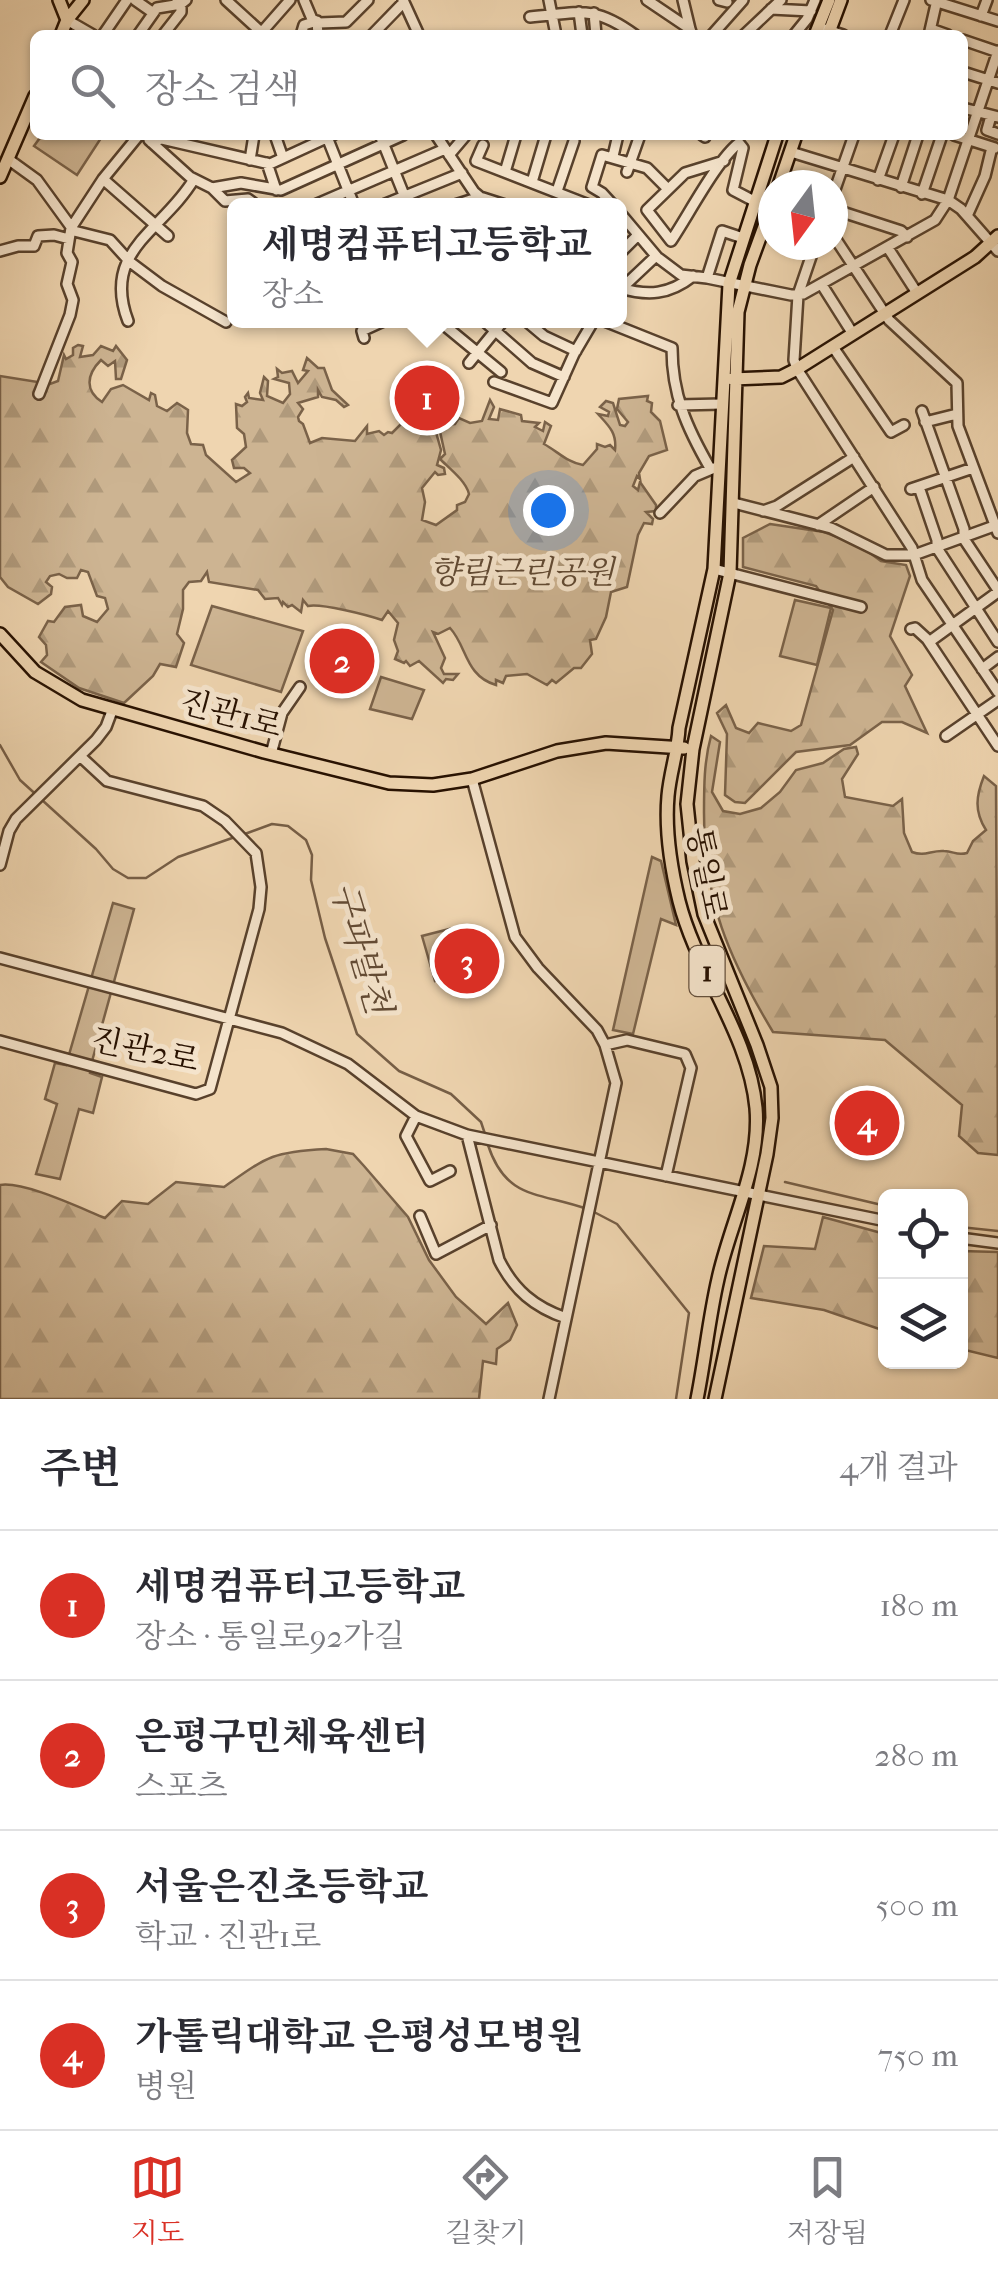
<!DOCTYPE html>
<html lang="ko">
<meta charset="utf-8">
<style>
body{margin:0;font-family:"IM FELL French Canon","Noto Serif KR",serif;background:#f2f2f3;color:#2b2b33}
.controls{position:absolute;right:30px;bottom:30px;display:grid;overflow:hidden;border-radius:15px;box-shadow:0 2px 8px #0004}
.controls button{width:90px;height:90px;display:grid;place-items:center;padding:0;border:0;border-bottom:2px solid #e1e1e2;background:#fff;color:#2b2b33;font:50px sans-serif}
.compass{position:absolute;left:758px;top:170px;width:90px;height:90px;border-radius:50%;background:#fff;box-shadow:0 2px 8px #0004;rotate:195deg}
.you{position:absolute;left:548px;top:510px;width:35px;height:35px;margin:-25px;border:8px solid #fff;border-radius:50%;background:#1a73e8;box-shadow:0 0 0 15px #1a73e833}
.badge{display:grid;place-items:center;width:65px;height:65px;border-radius:50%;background:#d93025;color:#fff;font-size:32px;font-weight:700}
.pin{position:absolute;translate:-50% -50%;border:5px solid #fff;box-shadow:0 2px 10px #0006}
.popup{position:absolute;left:227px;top:198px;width:400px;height:130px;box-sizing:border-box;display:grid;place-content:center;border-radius:15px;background:#fff;filter:drop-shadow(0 2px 8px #0005);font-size:32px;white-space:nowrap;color:#7c7c81}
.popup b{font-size:38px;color:#2b2b33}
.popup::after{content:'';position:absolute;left:50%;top:100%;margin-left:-20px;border:20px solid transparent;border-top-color:#fff}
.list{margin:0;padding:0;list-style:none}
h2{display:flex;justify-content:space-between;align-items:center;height:130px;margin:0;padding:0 40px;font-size:42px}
h2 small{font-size:32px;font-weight:400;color:#7c7c81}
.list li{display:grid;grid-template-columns:65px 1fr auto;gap:30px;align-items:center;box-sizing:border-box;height:150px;padding:0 40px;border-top:2px solid #e1e1e2}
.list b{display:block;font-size:38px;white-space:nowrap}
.list p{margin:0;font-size:32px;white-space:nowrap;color:#7c7c81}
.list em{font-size:32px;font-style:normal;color:#7c7c81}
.icon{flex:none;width:55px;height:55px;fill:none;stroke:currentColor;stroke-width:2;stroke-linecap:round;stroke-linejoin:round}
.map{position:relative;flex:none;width:998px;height:1399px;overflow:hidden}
.search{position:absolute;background:#fff;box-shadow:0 2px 8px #0004;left:30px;right:30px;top:30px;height:110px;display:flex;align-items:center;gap:25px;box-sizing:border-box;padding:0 35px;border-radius:15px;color:#7c7c81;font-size:38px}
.sheet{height:730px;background:#fff}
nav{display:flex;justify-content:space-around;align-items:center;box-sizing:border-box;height:140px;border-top:2px solid #e1e1e2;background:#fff;font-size:28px;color:#7c7c81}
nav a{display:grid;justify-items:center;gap:5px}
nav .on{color:#d93025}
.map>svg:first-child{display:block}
.forest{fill:url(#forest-firs);stroke:#7a6249;stroke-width:2.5}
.park{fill:#cdb492;stroke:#7a6249;stroke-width:2.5}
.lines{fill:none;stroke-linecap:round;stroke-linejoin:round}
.stream{stroke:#765e46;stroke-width:2.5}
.minor-casing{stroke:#58412c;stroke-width:14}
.major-casing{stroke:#261000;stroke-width:16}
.minor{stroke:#f5e4cc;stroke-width:9}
.major{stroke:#efd5b0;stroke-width:11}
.labels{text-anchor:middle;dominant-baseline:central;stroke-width:10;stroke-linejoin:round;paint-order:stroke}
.shield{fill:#f5e4cc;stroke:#64503d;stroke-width:2.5}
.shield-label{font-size:30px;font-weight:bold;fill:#261000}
.park-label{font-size:32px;font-style:italic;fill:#604933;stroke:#f5e4cc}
.street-label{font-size:32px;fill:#261000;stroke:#f5e4cc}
.water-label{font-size:35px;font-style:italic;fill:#624a34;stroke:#f5e4cc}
</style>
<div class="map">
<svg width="998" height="1399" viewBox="0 0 998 1399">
<defs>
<pattern id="forest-firs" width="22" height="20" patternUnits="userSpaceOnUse" patternTransform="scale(2.5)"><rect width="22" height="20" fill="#cdb492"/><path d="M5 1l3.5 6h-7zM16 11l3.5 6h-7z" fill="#b09a7c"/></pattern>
</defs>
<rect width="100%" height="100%" fill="#efd5b0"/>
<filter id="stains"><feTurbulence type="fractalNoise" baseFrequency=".002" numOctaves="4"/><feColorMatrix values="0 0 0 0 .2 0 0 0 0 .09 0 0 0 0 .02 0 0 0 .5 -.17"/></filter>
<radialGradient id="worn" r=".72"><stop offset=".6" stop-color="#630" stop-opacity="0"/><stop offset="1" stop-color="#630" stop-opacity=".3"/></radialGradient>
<!-- forest -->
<path class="forest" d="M78,345L83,346L80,357L93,355L101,346L113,351L116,346L127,360L121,379H116L115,361L108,366L101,360C86,375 85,391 102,402L111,389L123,385L149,400L151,393L155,395L157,406L167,411L177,403L188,410L187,433L191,444L203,445L206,455L236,482L250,473L244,468H234L232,460L246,447L244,434L237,428L236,404L242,406L247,402L245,397L248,393L249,398L263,400L260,393L264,377L268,381L267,396L283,403L290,394L289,383L274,379L278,377L277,369L282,373L292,371L298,383L308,371L303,370L307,358L318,368H324L332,390L348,405L344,407L336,400L322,397L318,390V397L298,403L303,409L298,417L299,421L303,424L310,443L322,438L355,441L367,426V434L379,431L384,435L388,432L392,433L403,422H423L426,425L433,422L441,450L437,465L444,468L445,474L438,475L435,472L422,488L425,502L422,520L436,525L457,510V505L465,502L469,494C466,481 449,468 440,459L445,454L439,427L442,420L444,425L455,424L459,418L470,423L482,421L490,400L494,407L489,419L498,420L500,409L521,415L522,421L539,423L535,427L543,431L545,422L551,426L544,444C557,451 568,463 583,465L597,449V444L605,447L610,445L615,450C617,433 609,426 598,414L608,416L609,412L600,407L606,401L613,403L620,425L625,426L628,422L617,409L619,399L648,396L647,401L652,403L651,412L660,421L667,450L649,456L639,473L640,479L637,476L633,486L638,490L640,482L656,505V511L646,512L653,519L652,524L644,523L638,535L627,587L611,592L606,617L596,639L590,640L592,654L581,668H574L556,683L552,680L547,685L527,674L506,676L503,683L496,680V685C465,676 467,646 450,628L438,634L433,632L445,658L441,668L444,674H458L453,680L446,679L443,683L419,661L410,666L406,661L404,663L395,659L398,651L394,640L398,623L388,611L382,620C367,615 321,603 308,606L303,600L301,612L292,605L288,607L283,602L282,605L278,598L265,599L258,590L209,582L207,572L201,581L189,582L183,590V609L177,634L184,643L176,667L160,664L153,676L124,703L79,688L41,662L47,655L46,645L39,637L48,621L54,622L65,607L81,605L83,616L97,622L108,609L105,598L97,596L88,572L81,570L77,578H67L59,574L50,576L46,582L52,587L51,594L38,604L8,587L0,577V376L50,384L58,381L64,355L66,359L73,355V348Z
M770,524L824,532L859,545L881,561L906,565L910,576L890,636L912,675L905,686L927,733L902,722H882L850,745L796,752L745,803L735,802L725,795L727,734L717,713L726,705L736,728L749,733L758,723L791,731L801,725L833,610L816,586L743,567V538Z
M711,736L720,742L712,792L723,811L740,814L761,808L780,792L796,770L823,763L844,749L856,747L858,754L842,779L845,797L893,806L902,799L904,833L912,852C925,857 931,850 944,851C954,851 956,856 967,853L973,841L986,830C974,811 976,796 984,776L996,786L998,1155L978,1153L959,1136L962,1105L885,1040L773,1032C728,957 704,901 704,813C704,787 704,761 711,736Z
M326,1149L353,1154L364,1166L408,1217L429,1260L456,1297L486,1324L508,1303L517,1325L510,1340L497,1349L496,1364L483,1361L479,1399H0V1185C24,1181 80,1208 105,1218L122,1201L148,1204L176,1182L224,1187C268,1156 272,1152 326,1149Z
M823,1217L885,1234V1331L824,1310L751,1298L764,1246L815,1249Z
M961,1251L998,1252V1358L961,1349Z"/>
<!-- park -->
<path class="park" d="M42,135H103L77,175L34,146Z
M795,600L831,608L817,665L780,656Z
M212,606L303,631L281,692L191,665Z
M381,677L424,690L412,719L370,709Z
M652,857L661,861L676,925L661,919L633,1034L613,1030Z
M113,903L134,909L91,1065L90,1073L102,1077L93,1113L79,1109L60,1179L36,1174L57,1104L45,1099L55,1063L66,1065Z
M453,928L465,973L435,981L422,936Z"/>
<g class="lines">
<!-- stream -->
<path class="stream" d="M0,745L20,780L96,849L113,869L128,878H146L178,857L235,837
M242,835L272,824L288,826L306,840L312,855L311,880L325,938L357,1034L399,1071L451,1094L481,1122L486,1137
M488,1145C506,1200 539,1192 587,1209
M785,1182L886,1206
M594,1212L617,1224L689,1313L676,1399
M960,1227L998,1231"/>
<!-- minor casing -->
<g class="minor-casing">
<path id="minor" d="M135,0L152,12
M226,0L261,32
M304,0L312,19L319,23L346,22
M403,0L419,35
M549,0L556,35
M647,0L690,29L692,35
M683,0L690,29
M719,0L727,2
M931,0L998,21
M771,9L811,11
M579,12L582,35
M594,13L596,35
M981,16L987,0
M530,17C578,13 593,4 635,35
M67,20L93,35
M346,22L368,0
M818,27L843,35
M931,29L948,35
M261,33L290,0
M103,35L127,0
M138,35L157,8L181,4L186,0
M163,35L181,12V4L177,1
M301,35L304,25L317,21L318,35
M372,35L404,2
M712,35L743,0
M744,35L781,0
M794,35L807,19L815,0
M890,35L904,0
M929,35L937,0
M963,40L998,52
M963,72L998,83
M963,108L998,117
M991,116L987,130L998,134
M275,135L283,158
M380,135L408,205
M436,135L474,192L480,197
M702,135L705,137
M954,135L995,148
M327,137L354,205
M149,140L190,177L212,188L225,201L248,199L256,205
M151,142L162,139L270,164L333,135
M739,143L743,148L733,190L754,201
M483,145L476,161L589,205
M791,152L948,200L961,209L998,251
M449,155L466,135
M613,156L618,135
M8,159L37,180L74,231L110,240L130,262L162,286L226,322
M250,160L254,135
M724,161L685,173L647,210L671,241C688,216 717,160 739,143
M267,163L276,190
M505,172L516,135
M627,172L640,135
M103,179L168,236
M878,180L894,135
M532,182L546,135
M901,187L918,135
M212,188L241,183L281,190L403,135
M557,191L574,141
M922,194L942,135
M833,195L854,135
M315,205L445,149
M383,205L462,173
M455,205L480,197L505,205
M613,205L602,193L592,187L602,155L647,168L667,188
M833,209L901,231L907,237
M620,213L657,257L681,275L707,278L791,295L803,294L935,220L948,200L998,51
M967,216L985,176L992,147
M833,235L889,320L957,383L958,426L998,533
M815,245L798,295L794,360L797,369L912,548L922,580L998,692
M888,248L917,293
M0,251L18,246H34L38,236L54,235L69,239
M620,253L638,235
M707,278L722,231L743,238
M822,285L853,334
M620,288C648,296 669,295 693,276
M621,289L656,256
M438,320L501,372
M483,320L532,363L564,377
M525,320L544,336L576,351
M602,320L672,348C672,395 687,428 710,468
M128,321C101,250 163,231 194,179
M364,338L362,331L386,320
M833,347L891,432L904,425
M469,363L504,320
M494,382L552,403L574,354L594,320
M39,394L70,315L73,300L67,284L72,262L67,253L71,228L103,179L139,135
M678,405L722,404
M922,411L964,529V539L998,590
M925,422L957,414
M919,487L937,540V548L998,642
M911,489L973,468
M734,503L831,528L886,555H914L994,526
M763,511L777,506L854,457
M660,513L695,476L714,468
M818,525L874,487
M714,569L861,607
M911,629L915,628L927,639L998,746
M929,642L998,592
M982,669L998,657
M946,736L998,700
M271,754L282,713L300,687
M472,779L515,937L538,968L597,1030L605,1045L616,1083L549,1399
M0,865L9,831L16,819L96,740L106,727L112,711
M0,958L282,1033L348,1064L416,1116L467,1135L886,1221
M0,1041L196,1094L210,1089L259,909L261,887L256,853L225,821L203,806L107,781L80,756
M605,1045L627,1040L685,1054L691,1068L666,1176
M416,1116L406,1136L430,1181L450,1171
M467,1135L499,1260C514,1290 534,1307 566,1318
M420,1216L436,1254L491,1225
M960,1238L998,1243"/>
</g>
<!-- major casing -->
<g class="major-casing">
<path id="major" d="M59,0L67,20
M61,35L67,20L83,0
M815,35L829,0
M828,35L841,0
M0,177L35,96
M779,185L796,135
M732,379L781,377L797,369L975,257L998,236
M0,634L35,672L82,700L264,752L389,783L433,785L472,779L557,751L606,743L684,748
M697,1399C705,1359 709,1318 718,1279C730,1223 761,1167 756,1108C749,1034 697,972 679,901C671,868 665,830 668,796C670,772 678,751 679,728L714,569L729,284L777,135
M715,1399L767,1154L772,1118L771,1087L757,1045L704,914L693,861L687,804L693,749L730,573L738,312L750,265L773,202"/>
</g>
<!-- minor -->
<use href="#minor" class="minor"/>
<!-- major -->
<use href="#major" class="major"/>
</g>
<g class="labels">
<!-- shield labels -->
<rect class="shield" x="689.5" y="946" width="35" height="50" rx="8"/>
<g class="shield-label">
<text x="707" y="971">1</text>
</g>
<!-- park labels -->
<g class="park-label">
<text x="522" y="572">향림근린공원</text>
</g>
<!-- street labels -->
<g class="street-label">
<text transform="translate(231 714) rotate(15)">진관1로</text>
<text transform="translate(707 873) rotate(79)">통일로</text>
<text transform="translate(145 1050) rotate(12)">진관2로</text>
</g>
<!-- water labels -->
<g class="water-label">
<text transform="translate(361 948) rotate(74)">구파발천</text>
</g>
</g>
<rect width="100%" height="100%" filter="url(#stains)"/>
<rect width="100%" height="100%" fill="url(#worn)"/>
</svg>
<div class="controls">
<button><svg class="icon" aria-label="locate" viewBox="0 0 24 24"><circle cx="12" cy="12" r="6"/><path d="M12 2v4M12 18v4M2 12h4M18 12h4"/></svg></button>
<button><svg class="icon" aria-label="layers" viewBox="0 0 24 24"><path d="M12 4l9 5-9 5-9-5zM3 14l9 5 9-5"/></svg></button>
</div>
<svg class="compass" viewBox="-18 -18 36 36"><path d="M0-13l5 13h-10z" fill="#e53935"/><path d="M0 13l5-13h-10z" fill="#7c7c81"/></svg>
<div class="you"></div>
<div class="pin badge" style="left:427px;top:398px">1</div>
<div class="popup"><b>세명컴퓨터고등학교</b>장소</div>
<div class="pin badge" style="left:342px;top:661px">2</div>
<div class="pin badge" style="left:467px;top:961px">3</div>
<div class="pin badge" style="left:867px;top:1123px">4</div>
<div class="search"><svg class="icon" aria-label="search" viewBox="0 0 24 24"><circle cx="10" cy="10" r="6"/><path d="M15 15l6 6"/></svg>장소 검색</div>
</div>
<section class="sheet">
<h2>주변<small>4개 결과</small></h2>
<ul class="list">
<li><span class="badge">1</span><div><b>세명컴퓨터고등학교</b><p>장소 · 통일로92가길</p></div><em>180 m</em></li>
<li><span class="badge">2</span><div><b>은평구민체육센터</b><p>스포츠</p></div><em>280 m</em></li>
<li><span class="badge">3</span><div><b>서울은진초등학교</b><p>학교 · 진관1로</p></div><em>500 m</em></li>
<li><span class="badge">4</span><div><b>가톨릭대학교 은평성모병원</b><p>병원</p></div><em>750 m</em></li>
</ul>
</section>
<nav>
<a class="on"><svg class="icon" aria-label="map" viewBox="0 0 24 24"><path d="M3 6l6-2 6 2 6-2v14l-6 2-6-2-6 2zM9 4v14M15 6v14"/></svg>지도</a>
<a><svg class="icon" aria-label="directions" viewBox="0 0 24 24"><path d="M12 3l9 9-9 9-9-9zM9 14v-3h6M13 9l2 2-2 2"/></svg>길찾기</a>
<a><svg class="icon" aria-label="saved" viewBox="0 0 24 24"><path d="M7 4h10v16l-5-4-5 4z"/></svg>저장됨</a>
</nav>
